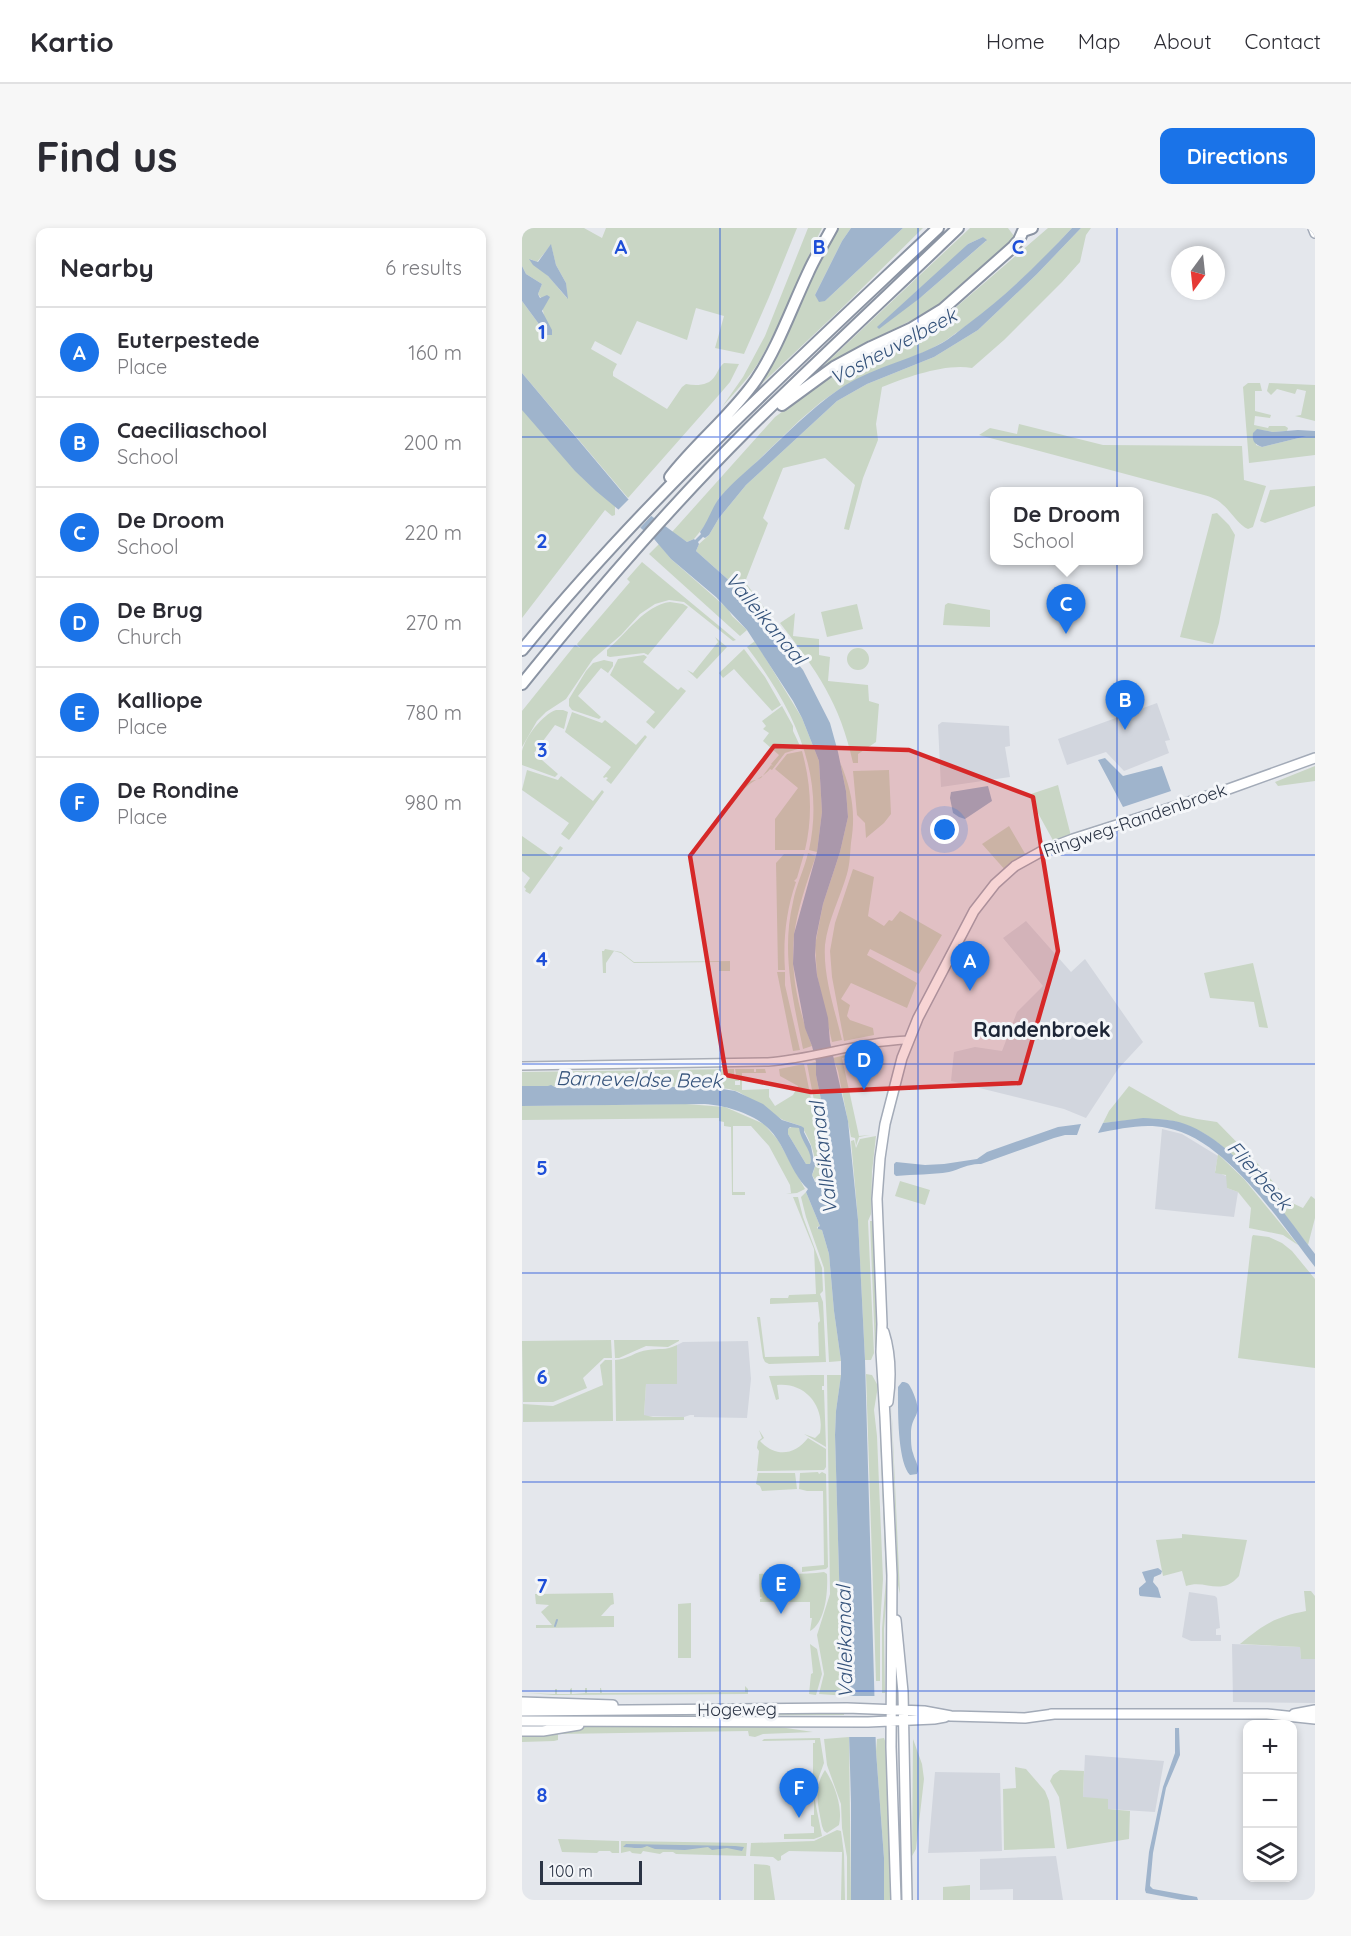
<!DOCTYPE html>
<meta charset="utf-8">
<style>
body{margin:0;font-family:Quicksand,sans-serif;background:#f7f7f7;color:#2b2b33}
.controls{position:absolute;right:18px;bottom:18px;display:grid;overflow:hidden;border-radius:12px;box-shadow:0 3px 9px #0003}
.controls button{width:54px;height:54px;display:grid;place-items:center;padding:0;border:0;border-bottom:2px solid #e1e1e2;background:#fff;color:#2b2b33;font:30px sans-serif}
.compass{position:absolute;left:649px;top:18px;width:54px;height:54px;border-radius:50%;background:#fff;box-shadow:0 3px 9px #0003;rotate:195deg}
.scale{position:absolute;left:18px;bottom:15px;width:102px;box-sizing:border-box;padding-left:6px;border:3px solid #2b3445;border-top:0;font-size:16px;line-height:21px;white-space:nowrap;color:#2b3445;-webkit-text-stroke:4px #f4f6f9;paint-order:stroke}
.you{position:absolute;left:423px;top:602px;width:21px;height:21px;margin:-15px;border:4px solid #fff;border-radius:50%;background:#1a73e8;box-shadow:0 0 0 9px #1a73e833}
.badge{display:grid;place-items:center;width:39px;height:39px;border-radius:50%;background:#1a73e8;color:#fff;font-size:20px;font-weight:700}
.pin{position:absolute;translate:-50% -50px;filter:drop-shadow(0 2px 3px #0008)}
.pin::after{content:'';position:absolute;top:32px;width:21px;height:18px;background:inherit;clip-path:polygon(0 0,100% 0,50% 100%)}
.popup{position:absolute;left:468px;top:259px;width:153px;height:78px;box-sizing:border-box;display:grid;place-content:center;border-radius:12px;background:#fff;filter:drop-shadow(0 2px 4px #0005);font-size:20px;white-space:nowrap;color:#7c7c81}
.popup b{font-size:22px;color:#2b2b33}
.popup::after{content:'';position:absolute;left:50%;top:100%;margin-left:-12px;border:12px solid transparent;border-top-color:#fff}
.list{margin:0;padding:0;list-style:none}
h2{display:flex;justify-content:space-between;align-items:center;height:78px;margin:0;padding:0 24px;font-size:26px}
h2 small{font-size:20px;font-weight:400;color:#7c7c81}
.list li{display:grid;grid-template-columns:39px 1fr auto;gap:18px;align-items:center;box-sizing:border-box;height:90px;padding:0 24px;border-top:2px solid #e1e1e2}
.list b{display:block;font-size:22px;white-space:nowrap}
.list p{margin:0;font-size:20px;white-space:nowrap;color:#7c7c81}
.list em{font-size:20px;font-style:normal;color:#7c7c81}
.icon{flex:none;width:33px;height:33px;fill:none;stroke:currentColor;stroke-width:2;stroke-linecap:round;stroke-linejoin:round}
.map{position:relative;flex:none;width:793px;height:1672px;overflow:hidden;border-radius:12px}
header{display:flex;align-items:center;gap:36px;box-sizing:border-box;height:84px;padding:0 30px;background:#fff;border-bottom:2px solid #e1e1e2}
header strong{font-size:28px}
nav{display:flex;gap:33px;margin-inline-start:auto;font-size:21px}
.intro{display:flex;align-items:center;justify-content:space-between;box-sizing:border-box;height:144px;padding:0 36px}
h1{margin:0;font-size:42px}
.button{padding:15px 27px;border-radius:12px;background:#1a73e8;color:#fff;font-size:21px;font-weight:700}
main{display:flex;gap:36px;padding:0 36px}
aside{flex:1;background:#fff;border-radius:12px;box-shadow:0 3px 9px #0003}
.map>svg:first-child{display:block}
.built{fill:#d2d6de}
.green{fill:#c9d6c5;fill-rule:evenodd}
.water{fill:#9fb4cc;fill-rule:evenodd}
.pier{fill:#e4e7ec}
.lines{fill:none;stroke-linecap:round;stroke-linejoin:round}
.stream{stroke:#9fb4cc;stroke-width:2}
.minor-casing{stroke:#a9aeb7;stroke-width:10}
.major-casing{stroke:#a3abb8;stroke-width:12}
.highway-casing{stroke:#8b94a3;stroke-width:14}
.minor{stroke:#f7f8fa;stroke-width:7}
.major{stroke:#fff;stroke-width:9}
.highway{stroke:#fff;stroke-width:10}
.marked{fill:#d62828;fill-opacity:0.2;stroke:#d62828;stroke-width:4.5;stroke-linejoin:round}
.grid{fill:none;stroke:#1d4ed8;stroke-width:1.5;stroke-opacity:0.55}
.labels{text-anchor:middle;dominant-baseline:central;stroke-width:6;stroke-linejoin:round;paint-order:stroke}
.street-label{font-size:18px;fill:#2b3445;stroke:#f4f6f9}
.water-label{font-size:20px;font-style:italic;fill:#34527a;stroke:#f4f6f9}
.quarter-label{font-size:21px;font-weight:bold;fill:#1d2536;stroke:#f4f6f9}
.grid-label{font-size:20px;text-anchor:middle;font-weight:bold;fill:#1d4ed8;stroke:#f4f6f9;stroke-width:6;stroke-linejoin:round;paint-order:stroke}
</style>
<header>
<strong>Kartio</strong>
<nav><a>Home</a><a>Map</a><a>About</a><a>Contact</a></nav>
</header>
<div class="intro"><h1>Find us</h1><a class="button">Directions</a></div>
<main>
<aside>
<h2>Nearby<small>6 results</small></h2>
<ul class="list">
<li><span class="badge">A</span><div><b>Euterpestede</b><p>Place</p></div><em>160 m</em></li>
<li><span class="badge">B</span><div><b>Caeciliaschool</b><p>School</p></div><em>200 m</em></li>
<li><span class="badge">C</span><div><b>De Droom</b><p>School</p></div><em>220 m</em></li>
<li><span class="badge">D</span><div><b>De Brug</b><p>Church</p></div><em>270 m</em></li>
<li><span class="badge">E</span><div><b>Kalliope</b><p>Place</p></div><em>780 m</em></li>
<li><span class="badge">F</span><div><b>De Rondine</b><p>Place</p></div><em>980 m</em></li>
</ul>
</aside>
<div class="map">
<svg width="793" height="1672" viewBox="0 0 793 1672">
<rect width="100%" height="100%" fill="#e4e7ec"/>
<!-- built -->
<path class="built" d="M635,475L648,512L643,513L647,525L602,543L584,524L545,537L536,511Z
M420,494L487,498L488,518L483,519L488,549L419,559L416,497Z
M504,693L549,744L563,731L621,814L596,841L564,890L542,881L429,853L432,824L453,819L480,823L495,784L521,758L481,710Z
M640,901L660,906L696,928L693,943L706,949L705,960L716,964L712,989L633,981Z
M226,1113L229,1151L225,1190L172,1189V1187H168L162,1189L122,1188L124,1156H155V1117L161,1114Z
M667,1364L693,1368L695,1370L698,1400L694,1401V1407H699V1413H669L660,1409Z
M710,1416L778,1419L779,1431H793V1475L711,1474Z
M563,1527L642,1533L633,1584L586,1581L561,1569Z
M413,1544L478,1545L480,1623L406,1625Z
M534,1628L541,1672H491V1661L458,1662V1631Z"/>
<!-- green -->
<path class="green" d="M0,0H62L80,10L84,0H275L247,69L222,126L193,120L202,88L174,80L165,112L115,93L99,127L73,113L69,121L95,136L91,144V148L145,181L160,159L164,156C174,158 187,158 193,148C197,142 197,139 202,135L217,136L208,154L196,168L106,270L0,145V73L25,107L19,70L16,66L20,56L4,46L0,38ZM29,17L34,37L44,55L45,70C38,63 33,55 26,48C20,41 13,39 8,31L15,34Z
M286,0H300C278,43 262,90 238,132C228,149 213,164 200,179L221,149L243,108Z
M315,0H329L320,13L293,67L303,73L381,0H401L321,79L229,166L264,106Z
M448,0H486L492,8L490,13L428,69L410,82L338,118L300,139ZM461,9L464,13L398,70L446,16Z
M526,0H550L521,31L488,62L462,85L423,113L405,123L338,150L319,160L299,174L278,192L197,270L185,295L172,311L165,314L150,304L253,189L295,158L322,140L425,87Z
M559,0H569L564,7L558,34L540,54L482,112L450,140C424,135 385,149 360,159L354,196L356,212L341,250L327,302L322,301L333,257L303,230L261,240L241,290L246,295L223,354L247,386L242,388L220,364L174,323L177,316L187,307L197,290L224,257L315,173L345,156L412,129L456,102L515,46Z
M726,155H738L740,163H733V183L749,187L748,190L733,188L732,197L746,200L747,198H763L766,200L765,203L751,204L739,202L734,217L740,219L785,208H793V227L727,235L721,159Z
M747,155L793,157V193L773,188L779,187L784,163L775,161L773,166L755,161L749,167L745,163Z
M0,181L59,248L93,278V287L90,288L83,282L0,390Z
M497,196L581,217L720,218L722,252L744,258L731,299L726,301C716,297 709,283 700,276C695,271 689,269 682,267L457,207L468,200L495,206Z
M793,258V278L743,295L738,293L748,262Z
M695,285L707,297L713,307L697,395L691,416L658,409L689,291L690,286Z
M137,316L149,331L206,381L210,388L225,402L218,408L127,326Z
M120,334L214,412L211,413L162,374L147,372L133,376L118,386L99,407L71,431L44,471L24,484L15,493L0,519V483L53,417L58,420L55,416L108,354L105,351Z
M148,374L161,376L166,379L126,427L122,425L88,429L85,428V422C104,406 123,377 148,374Z
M426,375L468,382V399L421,397L423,377Z
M335,376L341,401L305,409L299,384Z
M273,385L271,408L297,411V427L308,429L306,453L346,457L347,473L357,476L354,514L336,526V535H331C318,475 295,443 258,395Z
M193,409L205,419L175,451L165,442L171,445L196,414Z
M233,413L280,490L297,533L300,584L295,624L287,622C304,544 270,479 225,419Z
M325 431a11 11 0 1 1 22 0a11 11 0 1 1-22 0Z
M222,421L243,449L259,477L250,483L212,441L201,450L197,445Z
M122,427L125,429L121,434L156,462L159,459L164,463L132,501L124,494L133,484L88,447L96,431Z
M82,432L91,434V438L86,445L79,440L56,468L79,489L77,491L50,482L47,478V471L64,443L71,435Z
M260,478L271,498V503L279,520L263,525L250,542L248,541C240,551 229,552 221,563L226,554L239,550L249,537L251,538L249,536L257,527L241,513L247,505L241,501L244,498L240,493Z
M34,482H41L46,484L42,501L33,497L12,525L36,546L33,549L0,537C0,533 0,527 0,523C4,508 20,487 34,482Z
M50,484L80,495L83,492L114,517L123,507L125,509L89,556L84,552L86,550L84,549L82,550L81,549L89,539L43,504Z
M280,523C289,556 291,588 283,622H253V591L276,560L253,541L265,526Z
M318,534C330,563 334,584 329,615C328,625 328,636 325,646C318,670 306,692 303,717C301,749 313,782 320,812L310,814L295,747L293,717L301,676L318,624L326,589L324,563Z
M793,538V553L756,558L753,554Z
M5,542L36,552L39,548L71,573L80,562L82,564L47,612L39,606L47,595L0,562Z
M367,542L369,586L362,595L344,610L343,595L335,587L331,543Z
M536,557L549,608L533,616L506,567Z
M487,598L505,629L484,643L460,616Z
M0,608L30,629L38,618L41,620L8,666L3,663L4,661L2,659L8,650L0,643Z
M286,625L294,628C285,653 275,682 272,708C268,745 277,784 290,818L281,821C271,771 259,724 271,674C274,657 282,642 286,625Z
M262,626H282L275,650L272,653L274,654C264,683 261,712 263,742H256L254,635Z
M331,641L352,649L346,688L362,698L367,692L370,693L378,683L420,707L397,746L348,721L345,727L395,755L385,780L329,755L319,771L328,777L325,788L328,792L351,800L352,807L322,813L310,749L308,723L313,695Z
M83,721L99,724L112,734L208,733V743H197V734L112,735L99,725L92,723L84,735V745H81L80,723H82Z
M731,735L746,800L737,799L732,774L688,770L682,745Z
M255,744H263V757L278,822L271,823Z
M340,823L341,825L320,830L337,908L348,907L337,909L334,918L333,910L329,909L316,843L311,830Z
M294,834V847L308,916L313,974H310L297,956L303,952L306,946L285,836Z
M282,836L304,945L299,953L295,955L290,947C298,933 287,909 279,898L261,892L217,864L207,861L182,858L140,859L127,856L126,859L117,857L114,859L0,858V844L212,841V850L217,852V853H213V857H218V851H215L213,841H232V844H234V841H243L244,845H220V862L247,861V869L253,878L271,867L276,858L258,848L257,841Z
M607,858L658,887L675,891L695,894L736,936L768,974L781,980L789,968L793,971V990L786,1017C751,973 706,901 645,892C624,889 602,893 581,895L587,883Z
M164,876L203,879L242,896L256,912L283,961L275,965L264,966L269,965L268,957L247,918L229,898H211V964H223V967H210L209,899L202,898V894L197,893V890L0,892V878Z
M272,898L277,900C282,911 292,925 288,936H284L266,906L265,901Z
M354,908L350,944L349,986L346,993L352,1125L349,1132H343L336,992L329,913L332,912L334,920L338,911Z
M696,926L722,951L776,1017L761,1007L727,1000L729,980L716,964L705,960L704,947L693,945Z
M378,953L408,962L403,977L373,968Z
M284,964L298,998L295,999L296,1001L300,1002L307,1026L312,1083L319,1133L307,1134L302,1040L284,989L279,969Z
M271,969H276L281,989L300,1040L301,1063L298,1066L301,1074L304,1134L247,1136L243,1134L241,1130L235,1089H238L243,1129L297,1128L296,1095L298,1093L296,1074L248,1076V1071L249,1070H266L267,1067L294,1066L292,1021Z
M348,993H351L356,1120H353Z
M731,1007L747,1009L760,1015L770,1023L793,1051V1140L716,1130L730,1009Z
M89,1112L90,1130H82L61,1150L65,1160L31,1174H1L0,1113Z
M92,1112H157V1113L146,1119L124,1118L97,1130H93Z
M155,1117V1156H124L122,1187L131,1189H162V1192L94,1193L93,1132C105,1132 114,1123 126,1122C138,1120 143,1123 155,1117Z
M83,1132H90L91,1193L1,1194V1176L31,1178L81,1157L78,1137Z
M344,1146L350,1147L356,1158L352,1182L355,1208L361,1351L358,1398V1453H354Z
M291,1147H302V1158H300V1162H302L304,1219L282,1206L293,1210L298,1205C303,1178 283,1154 255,1157L257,1171L254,1172L247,1148Z
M305,1147H319L314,1183L313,1207L319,1415L326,1468L297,1466L302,1446L295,1407L308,1366Z
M369,1168L378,1366L376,1357Z
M237,1202L242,1210L238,1213C253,1229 272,1228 286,1210L304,1221V1239L302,1242L235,1243L237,1223L235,1220L236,1213L240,1210Z
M358,1207H360L366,1349L362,1401L363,1465H360V1401L364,1351Z
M296,1244L297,1246L300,1244L304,1246L306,1339L304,1341L280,1344V1339L302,1337L301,1263H285L277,1261L278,1245Z
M236,1245H273L275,1261L240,1263L238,1258L234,1256Z
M660,1306L725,1312L717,1348C699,1369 684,1351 664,1358L660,1343L641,1348L634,1312L660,1310Z
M302,1344L305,1346C306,1362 304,1394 288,1403L290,1390H288V1374H238V1371L241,1370L238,1369L237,1346C259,1345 280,1347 302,1344Z
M782,1363H789L793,1368V1431H779L778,1419L718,1416C742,1396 753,1389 784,1383Z
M91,1365L92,1376L89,1377L79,1388H92V1399L14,1400V1397H30L19,1384L27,1377L14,1376L13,1366Z
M169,1375V1430H156V1376Z
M288,1416L295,1421L300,1446L294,1467L287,1466L289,1446L291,1445Z
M223,1458L226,1461V1466L32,1467L5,1465L33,1466V1461H35V1466H48V1461L50,1460V1466L63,1465V1460H65V1465H78V1460H79L80,1465L223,1464Z
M322,1483V1487L33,1488L34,1487Z
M228,1497L251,1498L291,1504L241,1506L233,1509L227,1508L226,1503L36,1506V1512L32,1513L0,1514V1505L61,1499Z
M327,1509L329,1672H325V1629L320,1600L319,1576L305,1537L302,1511Z
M298,1510L302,1535L295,1554L291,1556V1515H293V1512L240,1513L242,1511Z
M362,1510L365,1518L371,1651L369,1672H362V1630L354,1523L355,1511Z
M391,1511L400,1536L402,1551L394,1621L390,1628Z
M493,1539L504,1541L523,1563L527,1573L533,1620L482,1622L481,1561L494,1560Z
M303,1542C313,1557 321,1580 317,1597L305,1605L302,1603L300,1598C296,1578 291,1560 303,1542Z
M538,1542L562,1543L561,1569L586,1571V1581L608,1583L607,1611L545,1621L537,1569L528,1553L531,1547Z
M292,1568L300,1608L292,1611H262V1606L292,1605V1599L289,1598V1587H292Z
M315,1602L319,1603L322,1626L323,1672H319L320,1624L267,1623L259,1628V1632L256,1633L251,1629L228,1628L229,1615L292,1613Z
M36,1611L97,1613V1625H90L88,1623H77L75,1625L40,1624Z
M99,1613L225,1615L224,1628L154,1626L151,1624H141L138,1626L121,1623L119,1626L110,1625L108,1623L99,1625Z
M232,1636L245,1637L248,1638L253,1672H232Z
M448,1657V1672H421V1659Z"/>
<!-- water -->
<path class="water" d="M329,0H381L303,73L297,74L293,67L320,13Z
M550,0H559L515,46L456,102L412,129L345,156L315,173L224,257L197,290L187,307L183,310L181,309L176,314L177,316L174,323L220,364L248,401L281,442L308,495L316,524L324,563L326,589L318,624L301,676L294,710L293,727L295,747L306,790L308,814L326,893L336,992L343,1132L354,1523L362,1630V1672H329V1575L326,1468L319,1415L313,1207L314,1183L319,1147V1133L312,1083L307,1026L300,1002L296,1001V999L298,998L284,964L286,961C277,954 268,935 262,923C258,915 253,907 247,901C233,886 202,877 183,876L0,878V858H26L29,857L35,860L54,857L58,860L75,858L114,859L117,857L125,858L127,856L140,859H188L213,863L241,876L260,892L279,898L282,900V904L289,918L293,938L290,947L293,954L297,956L310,974H313L308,916L294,847V834L290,818L283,800L271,736L272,706L295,624L300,584L297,533L280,490L271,473L225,402L194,369L149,331L132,311L74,263L53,243L0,182V145L106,271L165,314L172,311L173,312L179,306L178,304C186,294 190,279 198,269C211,254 227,241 241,228C265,205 289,181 316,162C347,140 387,133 420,115C429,110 438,102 446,96C484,68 517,35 550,0ZM268,899L277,900C279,915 292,924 288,936H284L266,906V901Z
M461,9L465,12L398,70L357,101L355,99L446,16Z
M29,16L34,37L44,55L46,71L26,48L11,37L7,31L16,34Z
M0,38L4,46L20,56L16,66L18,70L25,67L28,69L20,83L30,102V107H25L0,73Z
M735,201L751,204L776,202L793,203V208H785L740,219C732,216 730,213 731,205Z
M583,530L601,548L640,538L649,563L601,579L576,532Z
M466,558L470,573L443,591L437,589L431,585L428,570L429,564Z
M621,890C635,891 649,891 663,896C714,914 761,984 793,1026V1039C757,993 704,911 645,900C621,895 599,901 576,905L581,895Z
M559,896L555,907H543L532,910L459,936C448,935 438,941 427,944C410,947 392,946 374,948L372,946V936L374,934L403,937L422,936L455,931L465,924L536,899Z
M380,1154C386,1154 387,1156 390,1162C403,1191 389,1184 389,1206C389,1212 389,1220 391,1225C393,1233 398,1238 395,1246L388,1247C375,1233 376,1179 376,1159Z
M636,1340L640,1343L639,1346L632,1349L631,1354L636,1360L639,1370L618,1368L617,1366V1360L624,1354L620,1344Z
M653,1500H657L658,1527L644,1560L631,1625L628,1658L631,1661L675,1669L676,1672H660L624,1665L623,1662L627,1624L641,1559L653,1525Z
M104,1616L213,1618L222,1619L220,1623L205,1620L190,1622L186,1619L163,1622L133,1621L125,1618C117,1622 111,1619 101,1619Z"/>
<!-- pier -->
<path class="pier" d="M109,269L131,286L116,302L95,283Z
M325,1468H355V1509H326Z"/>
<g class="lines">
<!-- stream -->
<path class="stream" d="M33,1398L35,1392"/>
<!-- minor casing -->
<g class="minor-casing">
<path id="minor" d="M0,838L246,834C294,830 339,813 387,812"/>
</g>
<!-- major casing -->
<g class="major-casing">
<path id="major" d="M791,0L793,5
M362,1104C369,1126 369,1152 366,1174
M374,1392L381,1464L385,1672
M0,1474L91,1477
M0,1483L325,1480L402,1483L429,1488L503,1490L532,1486
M529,1486H745L793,1491
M772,1486L793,1482
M0,1493L346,1494L412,1491L423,1489
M0,1503H21L57,1497
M374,1672L369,1519L370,1347L363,1189L359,1124L360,1096L355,971L358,930L363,896L380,830L396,790L452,683L473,656L493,638L522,622L551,611L701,563L793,530"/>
</g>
<!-- highway casing -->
<g class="highway-casing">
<path id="highway" d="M260,177L312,139L349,119L390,100L421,81L491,19L497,12L501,3L510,0
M148,249C174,215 209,188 234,152C256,119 269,81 286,45C293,29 302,15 310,0
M0,422C126,268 272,136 416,0
M0,456C71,368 146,281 226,201C295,133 366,67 436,0"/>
</g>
<!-- minor -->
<use href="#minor" class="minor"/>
<!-- major -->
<use href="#major" class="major"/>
<!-- highway -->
<use href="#highway" class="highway"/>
</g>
<!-- marked area -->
<path class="marked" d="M252,518L387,522L511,569L536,723L498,855L289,864L204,847L168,628Z"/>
<!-- grid -->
<path class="grid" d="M198,0V1672M396,0V1672M595,0V1672M0,209H793M0,418H793M0,627H793M0,836H793M0,1045H793M0,1254H793M0,1463H793"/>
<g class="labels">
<!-- street labels -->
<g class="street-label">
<text transform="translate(613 592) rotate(-19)">Ringweg-Randenbroek</text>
<text transform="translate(215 1481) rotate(-1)">Hogeweg</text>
</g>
<!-- water labels -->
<g class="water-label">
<text transform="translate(371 118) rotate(-28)">Vosheuvelbeek</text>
<text transform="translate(244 390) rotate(50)">Valleikanaal</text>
<text transform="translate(117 851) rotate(1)">Barneveldse Beek</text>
<text transform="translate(301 930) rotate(-97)">Valleikanaal</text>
<text transform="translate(738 947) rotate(48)">Flierbeek</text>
<text transform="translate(322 1414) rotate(-91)">Valleikanaal</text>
</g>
<!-- quarter labels -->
<g class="quarter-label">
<text x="520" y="801">Randenbroek</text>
</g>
</g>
<g class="grid-label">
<text x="99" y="26">A</text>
<text x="297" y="26">B</text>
<text x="496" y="26">C</text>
<text x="20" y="111">1</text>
<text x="20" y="320">2</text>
<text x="20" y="529">3</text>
<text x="20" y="738">4</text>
<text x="20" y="947">5</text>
<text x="20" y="1156">6</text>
<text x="20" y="1365">7</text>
<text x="20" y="1574">8</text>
</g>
</svg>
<div class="controls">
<button>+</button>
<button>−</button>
<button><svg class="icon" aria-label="layers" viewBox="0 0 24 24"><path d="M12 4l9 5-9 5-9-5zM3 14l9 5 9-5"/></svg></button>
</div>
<svg class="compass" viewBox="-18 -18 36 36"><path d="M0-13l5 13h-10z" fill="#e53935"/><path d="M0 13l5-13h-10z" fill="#7c7c81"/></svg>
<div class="scale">100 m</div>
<div class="you"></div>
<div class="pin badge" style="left:448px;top:763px">A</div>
<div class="pin badge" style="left:603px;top:502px">B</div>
<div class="pin badge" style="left:544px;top:406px">C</div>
<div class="popup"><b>De Droom</b>School</div>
<div class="pin badge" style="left:342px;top:862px">D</div>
<div class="pin badge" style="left:259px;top:1386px">E</div>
<div class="pin badge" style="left:277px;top:1590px">F</div>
</div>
</main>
